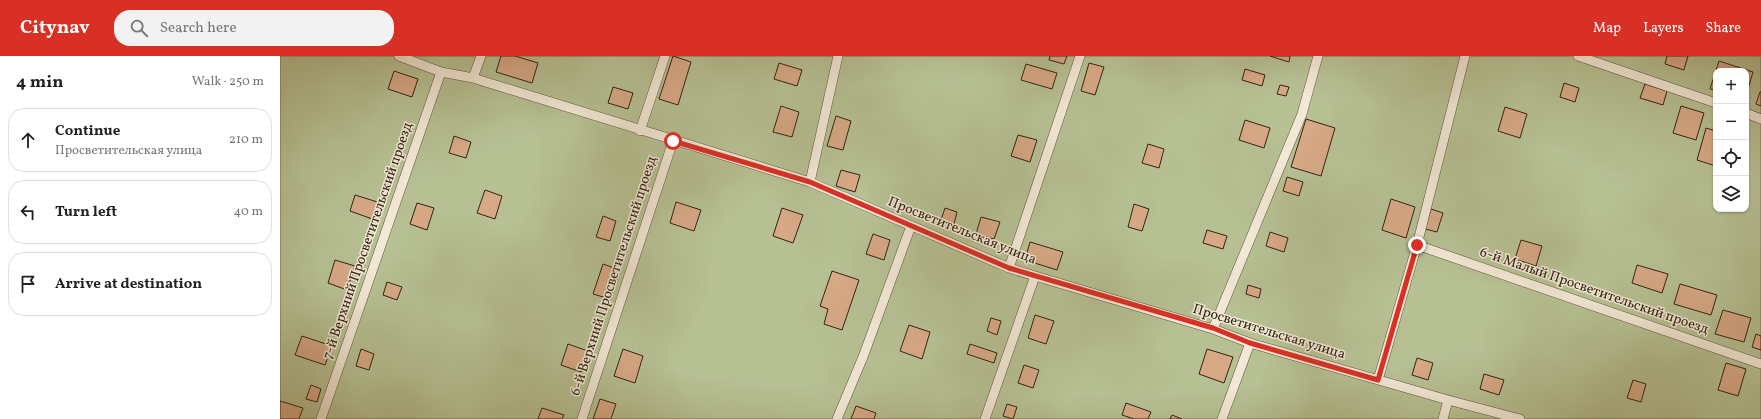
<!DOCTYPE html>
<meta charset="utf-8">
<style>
body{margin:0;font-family:Vollkorn,serif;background:#f2f2f2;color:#222}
.controls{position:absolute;right:12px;top:12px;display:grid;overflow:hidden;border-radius:8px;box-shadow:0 1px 3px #0004}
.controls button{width:36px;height:36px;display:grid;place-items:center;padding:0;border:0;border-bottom:1px solid #e0e0e0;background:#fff;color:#222;font:20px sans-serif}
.stop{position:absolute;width:12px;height:12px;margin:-9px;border:3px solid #d93025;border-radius:50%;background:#fff}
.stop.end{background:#d93025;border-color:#fff;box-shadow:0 1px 4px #0008}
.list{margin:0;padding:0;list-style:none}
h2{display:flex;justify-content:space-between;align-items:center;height:52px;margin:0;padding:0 16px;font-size:17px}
h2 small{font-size:13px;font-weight:400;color:#767676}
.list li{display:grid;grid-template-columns:26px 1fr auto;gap:12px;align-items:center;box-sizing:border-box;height:64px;margin:0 8px 8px;padding:0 8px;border:1px solid #e0e0e0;border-radius:16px}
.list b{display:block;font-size:15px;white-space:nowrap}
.list p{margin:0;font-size:13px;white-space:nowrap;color:#767676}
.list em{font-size:13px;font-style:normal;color:#767676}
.icon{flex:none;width:22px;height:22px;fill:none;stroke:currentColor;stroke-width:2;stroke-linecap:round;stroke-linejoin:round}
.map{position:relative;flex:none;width:1481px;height:363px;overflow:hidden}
header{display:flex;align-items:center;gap:24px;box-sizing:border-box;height:56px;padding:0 20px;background:#d93025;color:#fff}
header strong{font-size:19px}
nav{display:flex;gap:22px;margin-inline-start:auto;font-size:14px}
.search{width:280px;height:36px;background:#f2f2f2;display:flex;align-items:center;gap:10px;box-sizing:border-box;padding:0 14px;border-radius:16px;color:#767676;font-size:15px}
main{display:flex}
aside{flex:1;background:#fff}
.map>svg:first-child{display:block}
.green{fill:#b6c093;stroke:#747252;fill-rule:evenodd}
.building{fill:#d6a886;stroke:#332312}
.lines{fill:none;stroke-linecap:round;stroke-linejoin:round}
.service-casing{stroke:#61513e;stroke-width:10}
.service{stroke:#f2e8d6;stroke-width:9}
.route{stroke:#d93025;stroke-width:5}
.labels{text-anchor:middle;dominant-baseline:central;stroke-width:3;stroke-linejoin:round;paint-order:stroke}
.street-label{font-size:14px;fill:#332312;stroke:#f2e8d6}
</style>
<header>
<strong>Citynav</strong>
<div class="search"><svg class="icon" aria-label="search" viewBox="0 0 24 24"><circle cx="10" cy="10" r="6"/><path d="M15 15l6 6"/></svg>Search here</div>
<nav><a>Map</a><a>Layers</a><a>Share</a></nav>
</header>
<main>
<aside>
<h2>4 min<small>Walk · 250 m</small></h2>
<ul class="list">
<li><svg class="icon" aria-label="ahead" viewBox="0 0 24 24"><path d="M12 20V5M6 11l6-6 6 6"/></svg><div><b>Continue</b><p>Просветительская улица</p></div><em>210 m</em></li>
<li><svg class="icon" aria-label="left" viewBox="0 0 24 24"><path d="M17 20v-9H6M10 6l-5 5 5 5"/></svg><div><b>Turn left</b></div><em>40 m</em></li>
<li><svg class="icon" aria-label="arrive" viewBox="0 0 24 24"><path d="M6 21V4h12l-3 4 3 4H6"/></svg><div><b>Arrive at destination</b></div></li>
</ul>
</aside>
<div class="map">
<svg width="1481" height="363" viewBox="0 0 1481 363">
<rect width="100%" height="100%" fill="#ebdbc0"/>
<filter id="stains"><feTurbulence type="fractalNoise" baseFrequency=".005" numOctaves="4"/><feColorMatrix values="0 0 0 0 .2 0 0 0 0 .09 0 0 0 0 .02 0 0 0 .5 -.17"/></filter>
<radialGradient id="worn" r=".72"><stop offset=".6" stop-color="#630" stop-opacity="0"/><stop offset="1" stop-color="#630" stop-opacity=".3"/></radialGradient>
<!-- green -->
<path class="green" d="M0,0H1481V363H0ZM1436,15H1466V153H1436Z"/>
<!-- building -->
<path class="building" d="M221,0H235L258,7L252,27L216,16Z
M393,0L411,6L398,49L379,43Z
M770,0H787L784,8L769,4Z
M990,0H1010L1009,6Z
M1387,0H1408L1404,14L1385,8Z
M1439,5L1473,16L1466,40V15H1436V34L1430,33Z
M499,7L522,14L517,30L494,23Z
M809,7L824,11L815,39L801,35Z
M746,8L777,17L772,33L741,24Z
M965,13L985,19L982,30L962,24Z
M114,15L138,23L132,41L108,33Z
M1284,27L1299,32L1295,46L1280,41Z
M1365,28L1387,35L1383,49L1360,42Z
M1000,29L1009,31L1006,40L997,38Z
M333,31L353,37L348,53L328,47Z
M1480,36H1481V50L1476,48Z
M501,50L519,56L512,81L493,76Z
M1401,50L1424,57L1416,84L1393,77Z
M1225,51L1247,58L1240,82L1218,75Z
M556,60L571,65L563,94L547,90Z
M1026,63L1055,72L1041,120L1011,111Z
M965,64L990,72L984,92L959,84Z
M1426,72L1436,75V110L1417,104Z
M738,79L757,84L750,106L731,100Z
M174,80L191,86L186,102L169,97Z
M868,88L884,93L879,112L862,107Z
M561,114L580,119L575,136L556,130Z
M1007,121L1023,126L1019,140L1003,135Z
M205,134L222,140L215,163L197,157Z
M75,139L104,148L98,165L70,155Z
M1111,143L1135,151L1126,182L1102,174Z
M396,146L421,154L414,175L390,167Z
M137,147L154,152L147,174L130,168Z
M854,148L869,153L862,175L848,171Z
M502,152L523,159L513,187L493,180Z
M665,152L677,156L674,168L661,164Z
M1151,153L1163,157L1157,176L1145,173Z
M323,160L336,165L330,185L316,181Z
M701,161L720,166L714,183L696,178Z
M927,174L947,180L943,193L923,187Z
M990,176L1008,182L1004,196L986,190Z
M593,178L610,184L604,204L586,198Z
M1241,184L1262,190L1256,210L1235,203Z
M750,186L783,196L777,214L745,204Z
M55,204L75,210L67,234L48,227Z
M323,208L340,214L330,243L313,238Z
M1357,209L1388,218L1382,237L1352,227Z
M552,215L579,224L562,274L544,268L548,253L540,250Z
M107,226L122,231L117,244L103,239Z
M1400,228L1437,239L1431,259L1394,248Z
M968,229L981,233L979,242L966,238Z
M1443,254L1471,262L1464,286L1435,278Z
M755,259L774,265L766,288L748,282Z
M711,262L721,265L717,279L707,275Z
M629,269L650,276L642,303L620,295Z
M1476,278L1481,280V294L1472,291Z
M22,280L52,290L45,309L15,299Z
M288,288L308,295L301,316L281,309Z
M690,288L717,297L714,307L687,298Z
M81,293L94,298L89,314L76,310Z
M343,293L363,300L355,327L334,320Z
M927,293L953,301L944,327L919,318Z
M1137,302L1153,307L1148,324L1132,319Z
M1446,307L1466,313L1458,340L1438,334Z
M744,309L759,314L753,332L738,327Z
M1204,318L1224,324L1219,339L1200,333Z
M1353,324L1366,328L1361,346L1347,342Z
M31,329L41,333L37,346L26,343Z
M320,343L336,348L331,363H313Z
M0,345L23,352L19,363H0Z
M846,347L871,356L868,363H854L842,359Z
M727,348L737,351L733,363L723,360Z
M576,350L596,357L594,363H571Z
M262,352L284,359L282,363H258Z
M892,359L902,363H890Z"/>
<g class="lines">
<!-- service casing -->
<g class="service-casing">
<path id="service" d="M119,0L161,16L193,22L530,126L729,212L755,220L933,273L970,287L1168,344L1240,363
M1298,0L1436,47
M193,22L201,0
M1466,57L1481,63
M360,75L385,0
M530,126L558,0
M1137,189L1481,308
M729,212L800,0
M933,273L1022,58L1038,0
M1098,324L1137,189L1185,0
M41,363L161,16
M302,363L393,85
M557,363L583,301L631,170
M705,363L755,220
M942,363L970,287
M1163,363L1168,344"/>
</g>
<!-- service -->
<use href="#service" class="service"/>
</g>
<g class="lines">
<!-- route -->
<path class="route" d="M393,85L530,126L729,212L933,272L970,287L1098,324L1137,189"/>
</g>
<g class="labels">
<!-- street labels -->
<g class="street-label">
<text transform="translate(682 175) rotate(22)">Просветительская улица</text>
<text transform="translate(88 185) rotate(-71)">7-й Верхний Просветительский проезд</text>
<text transform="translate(334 220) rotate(-72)">6-й Верхний Просветительский проезд</text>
<text transform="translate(1314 235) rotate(19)">6-й Малый Просветительский проезд</text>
<text transform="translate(989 276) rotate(17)">Просветительская улица</text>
</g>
</g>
<rect width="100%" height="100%" filter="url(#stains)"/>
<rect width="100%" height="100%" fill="url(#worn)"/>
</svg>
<div class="controls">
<button>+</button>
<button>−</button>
<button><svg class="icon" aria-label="locate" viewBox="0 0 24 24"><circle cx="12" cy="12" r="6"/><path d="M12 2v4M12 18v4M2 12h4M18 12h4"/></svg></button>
<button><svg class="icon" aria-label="layers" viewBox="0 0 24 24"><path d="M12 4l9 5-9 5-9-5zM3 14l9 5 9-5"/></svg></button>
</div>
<div class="stop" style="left:393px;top:85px"></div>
<div class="stop end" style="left:1137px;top:189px"></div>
</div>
</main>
